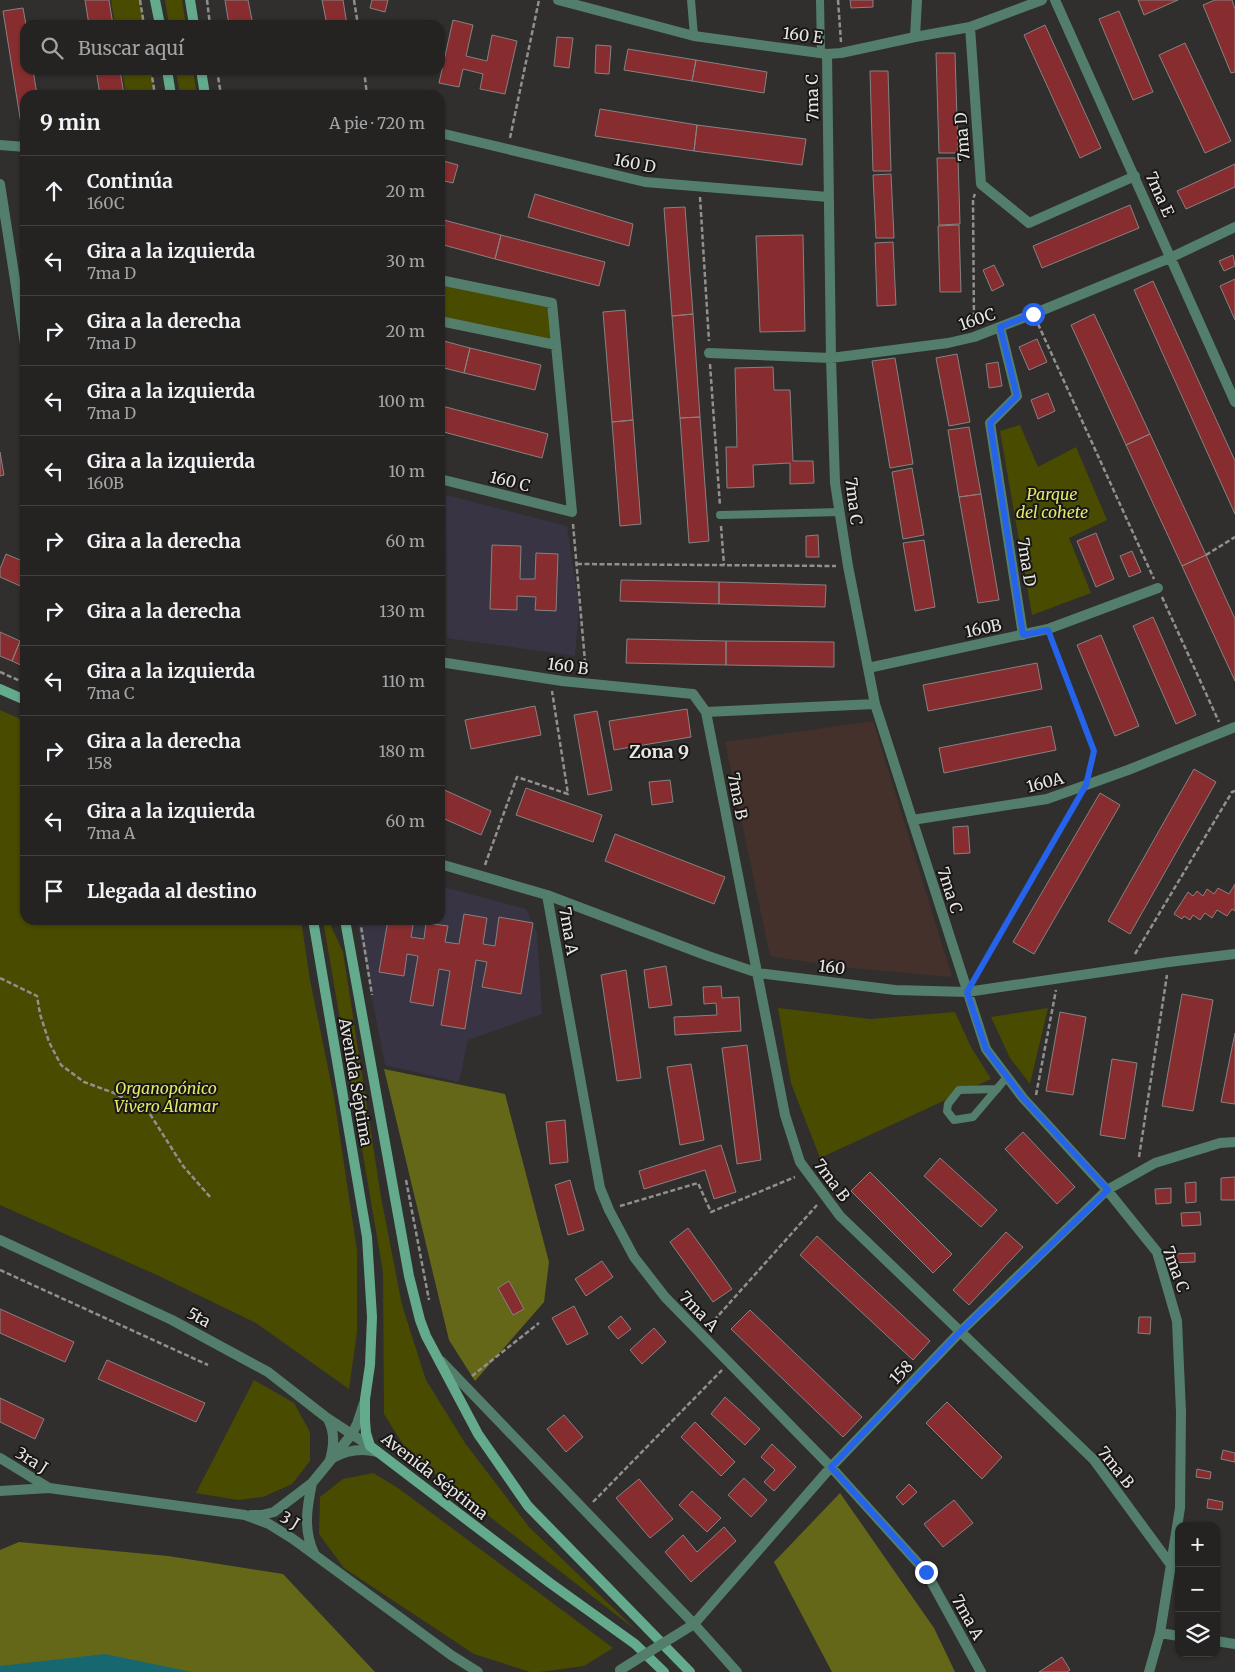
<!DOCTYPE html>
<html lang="es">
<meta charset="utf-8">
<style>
body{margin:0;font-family:Merriweather,serif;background:#2c2b2a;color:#f1f3f6}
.controls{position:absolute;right:15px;bottom:15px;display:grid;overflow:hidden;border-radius:10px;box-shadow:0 1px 4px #0004}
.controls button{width:45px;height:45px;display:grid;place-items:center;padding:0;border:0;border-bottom:1px solid #414040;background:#242322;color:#f1f3f6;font:25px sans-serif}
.stop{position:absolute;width:15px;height:15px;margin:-11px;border:4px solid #2563eb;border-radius:50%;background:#fff}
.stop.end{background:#2563eb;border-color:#fff;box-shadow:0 1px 5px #0008}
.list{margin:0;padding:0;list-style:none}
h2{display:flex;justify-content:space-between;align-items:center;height:65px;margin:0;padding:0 20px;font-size:21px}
h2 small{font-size:16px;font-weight:400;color:#a3a4a5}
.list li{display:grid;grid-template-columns:32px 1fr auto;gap:15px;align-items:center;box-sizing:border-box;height:70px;padding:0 20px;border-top:1px solid #414040}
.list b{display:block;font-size:19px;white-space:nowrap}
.list p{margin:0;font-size:16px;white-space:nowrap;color:#a3a4a5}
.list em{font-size:16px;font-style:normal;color:#a3a4a5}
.icon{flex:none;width:28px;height:28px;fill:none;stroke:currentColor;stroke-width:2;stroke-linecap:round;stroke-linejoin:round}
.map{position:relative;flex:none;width:1235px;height:1672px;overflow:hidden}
.search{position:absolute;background:#242322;box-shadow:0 1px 4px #0004;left:20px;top:20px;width:425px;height:55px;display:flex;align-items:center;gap:12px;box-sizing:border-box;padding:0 18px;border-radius:15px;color:#a3a4a5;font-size:19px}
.panel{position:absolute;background:#242322;box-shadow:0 1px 4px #0004;left:20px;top:90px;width:425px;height:835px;border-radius:15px}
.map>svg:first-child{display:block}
.industrial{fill:#45312c}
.education{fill:#383444}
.green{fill:#494b00}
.forest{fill:#656718}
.water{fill:#16676f}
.building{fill:#872d2f;stroke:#868282}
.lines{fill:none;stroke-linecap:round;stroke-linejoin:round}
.path{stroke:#91908e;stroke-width:2.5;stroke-dasharray:5 2.5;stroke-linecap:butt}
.service{stroke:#537e6c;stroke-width:8}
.minor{stroke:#537e6c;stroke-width:10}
.tertiary{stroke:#537e6c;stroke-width:10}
.secondary{stroke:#64ab8e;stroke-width:10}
.tertiary-bridge{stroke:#537e6c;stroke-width:10}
.route{stroke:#2563eb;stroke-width:6}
.labels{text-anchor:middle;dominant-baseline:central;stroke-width:4;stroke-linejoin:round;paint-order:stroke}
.street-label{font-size:16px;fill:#e7e6e4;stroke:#181716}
.park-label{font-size:16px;font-style:italic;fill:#e4e966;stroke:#181716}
.neighbourhood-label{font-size:18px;font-weight:bold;fill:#e7e6e4;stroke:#181716}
</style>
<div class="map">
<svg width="1235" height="1672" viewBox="0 0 1235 1672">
<rect width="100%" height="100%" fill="#302f2d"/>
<!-- industrial -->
<path class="industrial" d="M873,721L952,977L839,967L770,956L725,742Z"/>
<!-- education -->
<path class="education" d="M446,495L567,526L579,606L575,656L447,638Z
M440,886L526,909L537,933L542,1014L468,1040L459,1082L385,1065L357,920H440Z"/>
<!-- green -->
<path class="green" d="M111,0H140L144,25H115Z
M165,0H182L186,25H169Z
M122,70H151L155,95H126Z
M176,70H193L197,95H180Z
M440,280L552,303L556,345L440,321Z
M1020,425L1038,467L1076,447L1107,520L1069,538L1091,593L1032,615L1000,431Z
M0,710L25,721V920H301L310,980L334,1097L357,1251V1332L349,1389L256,1323L159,1276L0,1205Z
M323,920H329L331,926L343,952L381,1197L402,1305L426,1380L465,1443L529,1527L637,1631L409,1454L384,1414L383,1272Z
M778,1008L870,1019L955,1012L971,1047L991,1079L820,1158L791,1083Z
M1048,1008L1030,1084L1010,1058L991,1017Z
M254,1380L294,1403L310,1432V1461L292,1484L263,1497L238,1500L196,1493Z
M373,1473L398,1488L613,1648L584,1666L540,1672H530L474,1654L344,1568L319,1534L320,1497L343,1479Z"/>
<!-- forest -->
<path class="forest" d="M384,1069L505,1094L549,1262L544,1302L475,1381L449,1340Z
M840,1493L934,1628L955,1672H832L774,1562Z
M19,1542L168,1556L283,1574L375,1672H0V1550Z"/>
<!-- water -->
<path class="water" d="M105,1654L192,1672H0V1666Z"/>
<!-- building -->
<path class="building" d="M85,0H109L113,25H89Z
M225,0H248L253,25H229Z
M322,0H343L347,25H327Z
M372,0H388L385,12L370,8Z
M850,0H873V7L851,8Z
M1138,0H1178L1144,15Z
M1215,0H1232L1235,9V72L1231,73L1203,5Z
M23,8L26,25L25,70H33L37,95H25V124H21L3,11Z
M1119,11L1153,92L1133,100L1099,19Z
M453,20L473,25L466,56L487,61L492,35L517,41L505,94L480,89L483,74L463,69L459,87L439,83Z
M1045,25L1101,148L1080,158L1024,35Z
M557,37L573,38L569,68L554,66Z
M1185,43L1231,141L1205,153L1159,55Z
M596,45L611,46L609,74L595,73Z
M628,49L696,60L692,81L624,70Z
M936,53H955L958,153H939Z
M696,60L767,72L764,93L692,81Z
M96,70H120L124,95H100Z
M870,71H888L891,171H873Z
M600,109L697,125L694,151L595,136Z
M697,125L806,139L802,165L694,151Z
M937,158H958L960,224L939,225Z
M440,160L458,165L453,183L440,180Z
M1235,164V187L1186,209L1177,191Z
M891,174L894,238H876L873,175Z
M535,194L633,224L629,246L528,217Z
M1130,205L1139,228L1042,268L1033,246Z
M685,207L693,314L672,316L664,208Z
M440,219L501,235L495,259L440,244Z
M959,225L961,292H940L938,226Z
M501,235L605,262L599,286L495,259Z
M803,235L805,331L760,332L756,236Z
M893,242L896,305L877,306L875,243Z
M1233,255L1235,266L1224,271L1219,261Z
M994,265L1004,285L992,291L983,270Z
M1235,279V320L1220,286Z
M1153,281L1235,461V514L1134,290Z
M625,310L633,420L612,422L603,312Z
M693,314L700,417L680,418L672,316Z
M1094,314L1150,434L1126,445L1071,325Z
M1037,339L1047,362L1029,370L1019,347Z
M440,340L470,348L464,373L440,367Z
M470,348L541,365L535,390L464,373Z
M957,354L970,422L949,426L936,358Z
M895,358L913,464L890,468L872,361Z
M998,362L1002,386L989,388L986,364Z
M773,367L774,390H790L793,461H813L814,483L790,484V463L753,465L754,487L727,488L726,447H737L735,368Z
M1048,393L1055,411L1038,419L1031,400Z
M442,406L548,434L542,458L440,431V412Z
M700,417L709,541L689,543L680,418Z
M633,420L641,524L620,526L612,422Z
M969,427L981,494L959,497L948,430Z
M1150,434L1206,555L1182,566L1126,445Z
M0,452L4,475L0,476Z
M912,468L924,535L903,539L892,472Z
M981,494L999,600L978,603L959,497Z
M1096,533L1114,579L1096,587L1077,541Z
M818,535L819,557H806V536Z
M924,540L935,607L915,611L903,543Z
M492,545L521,546L520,579H535L536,553L558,554L556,611L535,610L536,597L517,596V610L490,609Z
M1132,551L1141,572L1129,577L1120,556Z
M6,554L25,562V588L0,577V569Z
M1206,555L1235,619V681L1182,566Z
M621,580L719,582V604L620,601Z
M719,582L826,585L825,607L719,604Z
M1153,617L1196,715L1176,724L1133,626Z
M0,632L20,641L12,661L0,656Z
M1101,635L1139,726L1115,736L1077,645Z
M627,639L726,641V665L626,663Z
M20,641L25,643V667L12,661Z
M726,641L834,642V667L726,665Z
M1037,663L1042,689L928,711L923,685Z
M535,706L541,735L471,749L465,720Z
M687,709L691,737L614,750L609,721Z
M597,711L612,790L588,795L574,715Z
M1051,726L1056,750L944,773L939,748Z
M1194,769L1216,782L1130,934L1108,921Z
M670,780L673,802L652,805L649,782Z
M440,788L491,811L481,835L440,817Z
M526,788L602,815L593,842L516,815Z
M1100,793L1120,805L1034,954L1013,942Z
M968,826L970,853L954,854L953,827Z
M615,834L725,877L714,904L605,861Z
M1235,884V911L1232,909L1227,916L1217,910L1212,918L1205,913L1200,920L1193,915L1190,920L1184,916L1182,919L1174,914L1188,892L1193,896L1197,891L1203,896L1207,889L1214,894L1218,888L1229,894Z
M464,914L487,918L483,944L495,946L499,917L533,923L521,994L482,987L487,962L476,960L465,1029L441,1025L450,971L439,969L433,1006L410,1002L418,956L407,954L404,976L379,972L388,920H414L411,937L424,939L426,923L448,926L445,942L459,944Z
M666,966L672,1005L649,1008L644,970Z
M626,970L641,1078L617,1081L601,975Z
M721,986L722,998L739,997L741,1031L675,1035L674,1017L717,1015L716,1003L704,1004L703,987Z
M1182,994L1213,1000L1193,1111L1162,1106Z
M1060,1012L1086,1017L1073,1095L1046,1091Z
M1235,1033V1104L1221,1102Z
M747,1045L761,1160L737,1164L722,1048Z
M1112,1059L1137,1063L1125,1139L1100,1135Z
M691,1064L704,1140L680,1145L667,1067Z
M565,1120L568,1162L550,1164L546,1122Z
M1023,1132L1075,1187L1057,1204L1005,1149Z
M721,1145L736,1192L714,1199L705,1170L644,1189L639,1171Z
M940,1158L997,1210L981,1227L924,1176Z
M870,1172L952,1254L933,1273L851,1191Z
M1235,1177V1200H1221V1178Z
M570,1180L584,1230L568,1235L555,1185Z
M1196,1182V1202L1186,1203L1185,1183Z
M1171,1188V1203L1156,1204L1155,1189Z
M1200,1212L1201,1225L1182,1226L1181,1213Z
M688,1228L732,1289L713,1302L670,1242Z
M1006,1232L1023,1247L969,1305L953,1290Z
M817,1236L930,1341L913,1360L800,1255Z
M1195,1253V1262L1172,1263V1254Z
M602,1261L613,1277L586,1296L575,1279Z
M509,1281L524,1309L513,1315L498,1288Z
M574,1306L588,1334L567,1345L552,1318Z
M0,1309L74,1342L65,1362L0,1333Z
M750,1310L862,1417L843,1437L731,1329Z
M621,1316L631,1329L618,1339L608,1327Z
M1139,1317H1151L1150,1334L1138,1333Z
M654,1328L666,1342L642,1364L630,1350Z
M107,1360L205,1403L196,1422L98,1379Z
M725,1397L760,1429L745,1445L711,1414Z
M0,1398L44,1419L35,1439L0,1422Z
M947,1402L1002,1457L982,1479L926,1423Z
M564,1415L583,1437L566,1452L547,1429Z
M695,1422L735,1462L721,1476L681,1437Z
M772,1444L796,1467L774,1491L764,1482L775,1470L761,1457Z
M1223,1450L1235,1453V1462L1221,1459Z
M1197,1469L1211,1472L1210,1479L1196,1477Z
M744,1478L767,1500L751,1517L728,1495Z
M639,1479L673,1519L650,1538L616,1498Z
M909,1484L917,1492L903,1505L896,1497Z
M692,1491L721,1518L707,1532L679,1505Z
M1208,1499L1223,1502L1222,1510L1207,1508Z
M954,1500L973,1523L943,1547L924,1524Z
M724,1527L736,1541L691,1582L665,1552L683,1535L697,1552Z
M1062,1657L1070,1670L1067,1672H1039Z"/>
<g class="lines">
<!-- path -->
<path class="path" d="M140,0L144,25
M207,0L210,25
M354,0L358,25
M838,0L841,42
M151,70L155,95
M217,70L221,95
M364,70L367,95
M510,138L539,0
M700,197L709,341
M1038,324L1154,579
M974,325L973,199L975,194
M710,364L720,506
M573,524L586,673
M721,526L724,565
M1206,555L1235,537
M577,564L836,566
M1162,597L1219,722
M1052,639L1094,751L1090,771
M0,672L25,683
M485,865L517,777L568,794L552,691
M360,920L372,995
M1135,954L1232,792L1235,791
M0,978L37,996L40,1014L49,1042L61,1065L84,1082L114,1093L148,1111L183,1166L211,1198
M975,978L1077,801
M1036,1095L1056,990
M1139,1157L1167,975
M406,1180L429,1300
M620,1206L698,1183L711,1212L795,1177
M0,1270L208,1365
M709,1326L817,1205
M472,1376L539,1323
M593,1502L722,1370"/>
<!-- service -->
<path class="service" d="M691,0L694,36
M820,0L821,53
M720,515L840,512
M997,1089L959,1090L948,1104L947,1111L954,1120L973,1117L1007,1077"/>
<!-- minor -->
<path class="minor" d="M1055,0L1235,402
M970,27L981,184L1029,223L1135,176
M915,37L970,27L1042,0
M827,54L831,358L835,483L848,566L875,704L986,1049L1023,1098L1107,1190L1157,1252L1177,1321L1181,1412L1180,1508L1160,1633L1149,1672
M440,133L645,182L828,197
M0,145L25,147
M0,184L25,344
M440,280L552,303L572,512L440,479
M440,321L556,345
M1000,327L1017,396L990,423L1023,635
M709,353L831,358L948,343L974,337L1033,314L1172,257L1235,227
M440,662L562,681L693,694L706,712L785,1115L800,1162L840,1216L1094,1460L1171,1565
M868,668L1048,629L1158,588
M706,712L875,704
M912,820L1047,799L1128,770L1235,727
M440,864L547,895L708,956L758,973L895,990L967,992L1169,962L1235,954
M547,895L600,1188L609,1210L634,1257L665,1297L831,1467L926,1572L981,1672
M0,1240L172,1320L268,1372L327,1418L370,1446
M328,1419C335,1433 334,1445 330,1460
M694,1624L831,1467L960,1332L1107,1190L1155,1163L1220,1143L1235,1142
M1160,1633L1179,1636
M1216,1641L1235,1644"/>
<!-- tertiary -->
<path class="tertiary" d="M558,0L694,36L827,54L841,53L915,37L917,0
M441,1361L694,1624L737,1672
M0,1458L49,1488
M333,1458C347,1450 361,1448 377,1452
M312,1483C307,1507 303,1530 314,1553
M0,1491L49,1488L245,1515L269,1524L293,1539L451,1655L478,1672
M251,1515H262L274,1512L312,1483L352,1434L357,1424L364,1403"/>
<!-- secondary -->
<path class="secondary" d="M155,0L160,25
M190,0L194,25
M167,70L171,95
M201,70L205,95
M0,689L25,700
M313,920L367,1237L372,1317L370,1365L365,1399V1421L366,1433L370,1446L550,1583L635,1644L664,1672
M345,920L409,1276L420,1320L426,1336L478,1434L528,1506L690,1672"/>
<!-- tertiary-bridge -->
<path class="tertiary-bridge" d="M620,1670L694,1624"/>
</g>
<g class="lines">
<!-- route -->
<path class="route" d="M926,1572L831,1467L960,1332L1108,1190L1023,1098L986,1049L967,992L1086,785L1094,751L1048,630L1023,635L990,423L1017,396L1000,327L1033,314"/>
</g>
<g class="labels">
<!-- street labels -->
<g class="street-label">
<text transform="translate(803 35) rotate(7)">160 E</text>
<text transform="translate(812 98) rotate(-91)">7ma C</text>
<text transform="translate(962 137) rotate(-94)">7ma D</text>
<text transform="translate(635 163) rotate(11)">160 D</text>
<text transform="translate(1160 194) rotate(66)">7ma E</text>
<text transform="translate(977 319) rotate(-19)">160C</text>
<text transform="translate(510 481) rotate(14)">160 C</text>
<text transform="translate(854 501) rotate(83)">7ma C</text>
<text transform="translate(1027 562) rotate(81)">7ma D</text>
<text transform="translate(983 628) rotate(-12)">160B</text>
<text transform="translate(568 666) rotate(8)">160 B</text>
<text transform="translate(1045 782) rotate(-15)">160A</text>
<text transform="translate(738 796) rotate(79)">7ma B</text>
<text transform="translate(950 890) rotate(72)">7ma C</text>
<text transform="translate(569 931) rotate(80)">7ma A</text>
<text transform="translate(832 967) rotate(7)">160</text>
<text transform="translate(356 1082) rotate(80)">Avenida Séptima</text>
<text transform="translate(832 1180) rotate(53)">7ma B</text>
<text transform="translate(1176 1269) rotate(70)">7ma C</text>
<text transform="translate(699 1311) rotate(46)">7ma A</text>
<text transform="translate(199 1317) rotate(28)">5ta</text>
<text transform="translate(901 1372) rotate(-46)">158</text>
<text transform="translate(32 1460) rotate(32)">3ra J</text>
<text transform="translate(1116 1467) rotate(52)">7ma B</text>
<text transform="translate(435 1476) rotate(38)">Avenida Séptima</text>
<text transform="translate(290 1520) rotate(31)">3 J</text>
<text transform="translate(968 1617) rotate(61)">7ma A</text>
</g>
<!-- park labels -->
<g class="park-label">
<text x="1052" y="494">Parque<tspan x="1052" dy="18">del cohete</tspan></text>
<text x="166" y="1088">Organopónico<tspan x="166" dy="18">Vivero Alamar</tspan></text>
</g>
<!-- neighbourhood labels -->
<g class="neighbourhood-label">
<text x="659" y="751">Zona 9</text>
</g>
</g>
</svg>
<div class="controls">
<button>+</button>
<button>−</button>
<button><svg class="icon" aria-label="layers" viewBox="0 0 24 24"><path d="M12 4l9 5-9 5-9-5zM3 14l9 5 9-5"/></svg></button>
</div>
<div class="stop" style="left:1033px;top:314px"></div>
<div class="stop end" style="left:926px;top:1572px"></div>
<div class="search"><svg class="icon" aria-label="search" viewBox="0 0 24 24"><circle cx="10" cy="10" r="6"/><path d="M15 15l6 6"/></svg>Buscar aquí</div>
<section class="panel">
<h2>9 min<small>A pie · 720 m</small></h2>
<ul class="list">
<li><svg class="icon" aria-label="ahead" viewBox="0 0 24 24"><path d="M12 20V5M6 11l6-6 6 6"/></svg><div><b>Continúa</b><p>160C</p></div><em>20 m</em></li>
<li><svg class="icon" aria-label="left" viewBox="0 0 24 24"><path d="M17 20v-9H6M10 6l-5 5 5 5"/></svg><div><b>Gira a la izquierda</b><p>7ma D</p></div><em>30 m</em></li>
<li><svg class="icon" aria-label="right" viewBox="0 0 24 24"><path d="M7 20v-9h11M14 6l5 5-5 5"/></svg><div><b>Gira a la derecha</b><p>7ma D</p></div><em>20 m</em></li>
<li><svg class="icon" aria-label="left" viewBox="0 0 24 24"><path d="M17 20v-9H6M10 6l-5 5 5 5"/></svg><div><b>Gira a la izquierda</b><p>7ma D</p></div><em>100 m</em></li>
<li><svg class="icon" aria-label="left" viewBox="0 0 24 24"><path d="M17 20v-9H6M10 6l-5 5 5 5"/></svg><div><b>Gira a la izquierda</b><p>160B</p></div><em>10 m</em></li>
<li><svg class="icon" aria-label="right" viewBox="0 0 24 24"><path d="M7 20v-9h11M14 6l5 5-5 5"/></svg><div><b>Gira a la derecha</b></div><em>60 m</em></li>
<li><svg class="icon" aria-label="right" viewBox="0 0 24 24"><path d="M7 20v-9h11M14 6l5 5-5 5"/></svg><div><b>Gira a la derecha</b></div><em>130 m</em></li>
<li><svg class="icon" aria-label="left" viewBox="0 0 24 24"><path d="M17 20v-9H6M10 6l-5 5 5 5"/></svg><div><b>Gira a la izquierda</b><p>7ma C</p></div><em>110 m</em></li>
<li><svg class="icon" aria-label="right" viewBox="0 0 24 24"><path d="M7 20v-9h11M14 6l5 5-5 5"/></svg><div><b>Gira a la derecha</b><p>158</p></div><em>180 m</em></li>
<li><svg class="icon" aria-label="left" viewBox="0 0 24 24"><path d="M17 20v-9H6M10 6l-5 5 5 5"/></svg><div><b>Gira a la izquierda</b><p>7ma A</p></div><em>60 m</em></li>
<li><svg class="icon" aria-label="arrive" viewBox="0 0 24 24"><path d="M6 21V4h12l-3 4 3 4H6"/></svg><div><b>Llegada al destino</b></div></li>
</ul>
</section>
</div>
